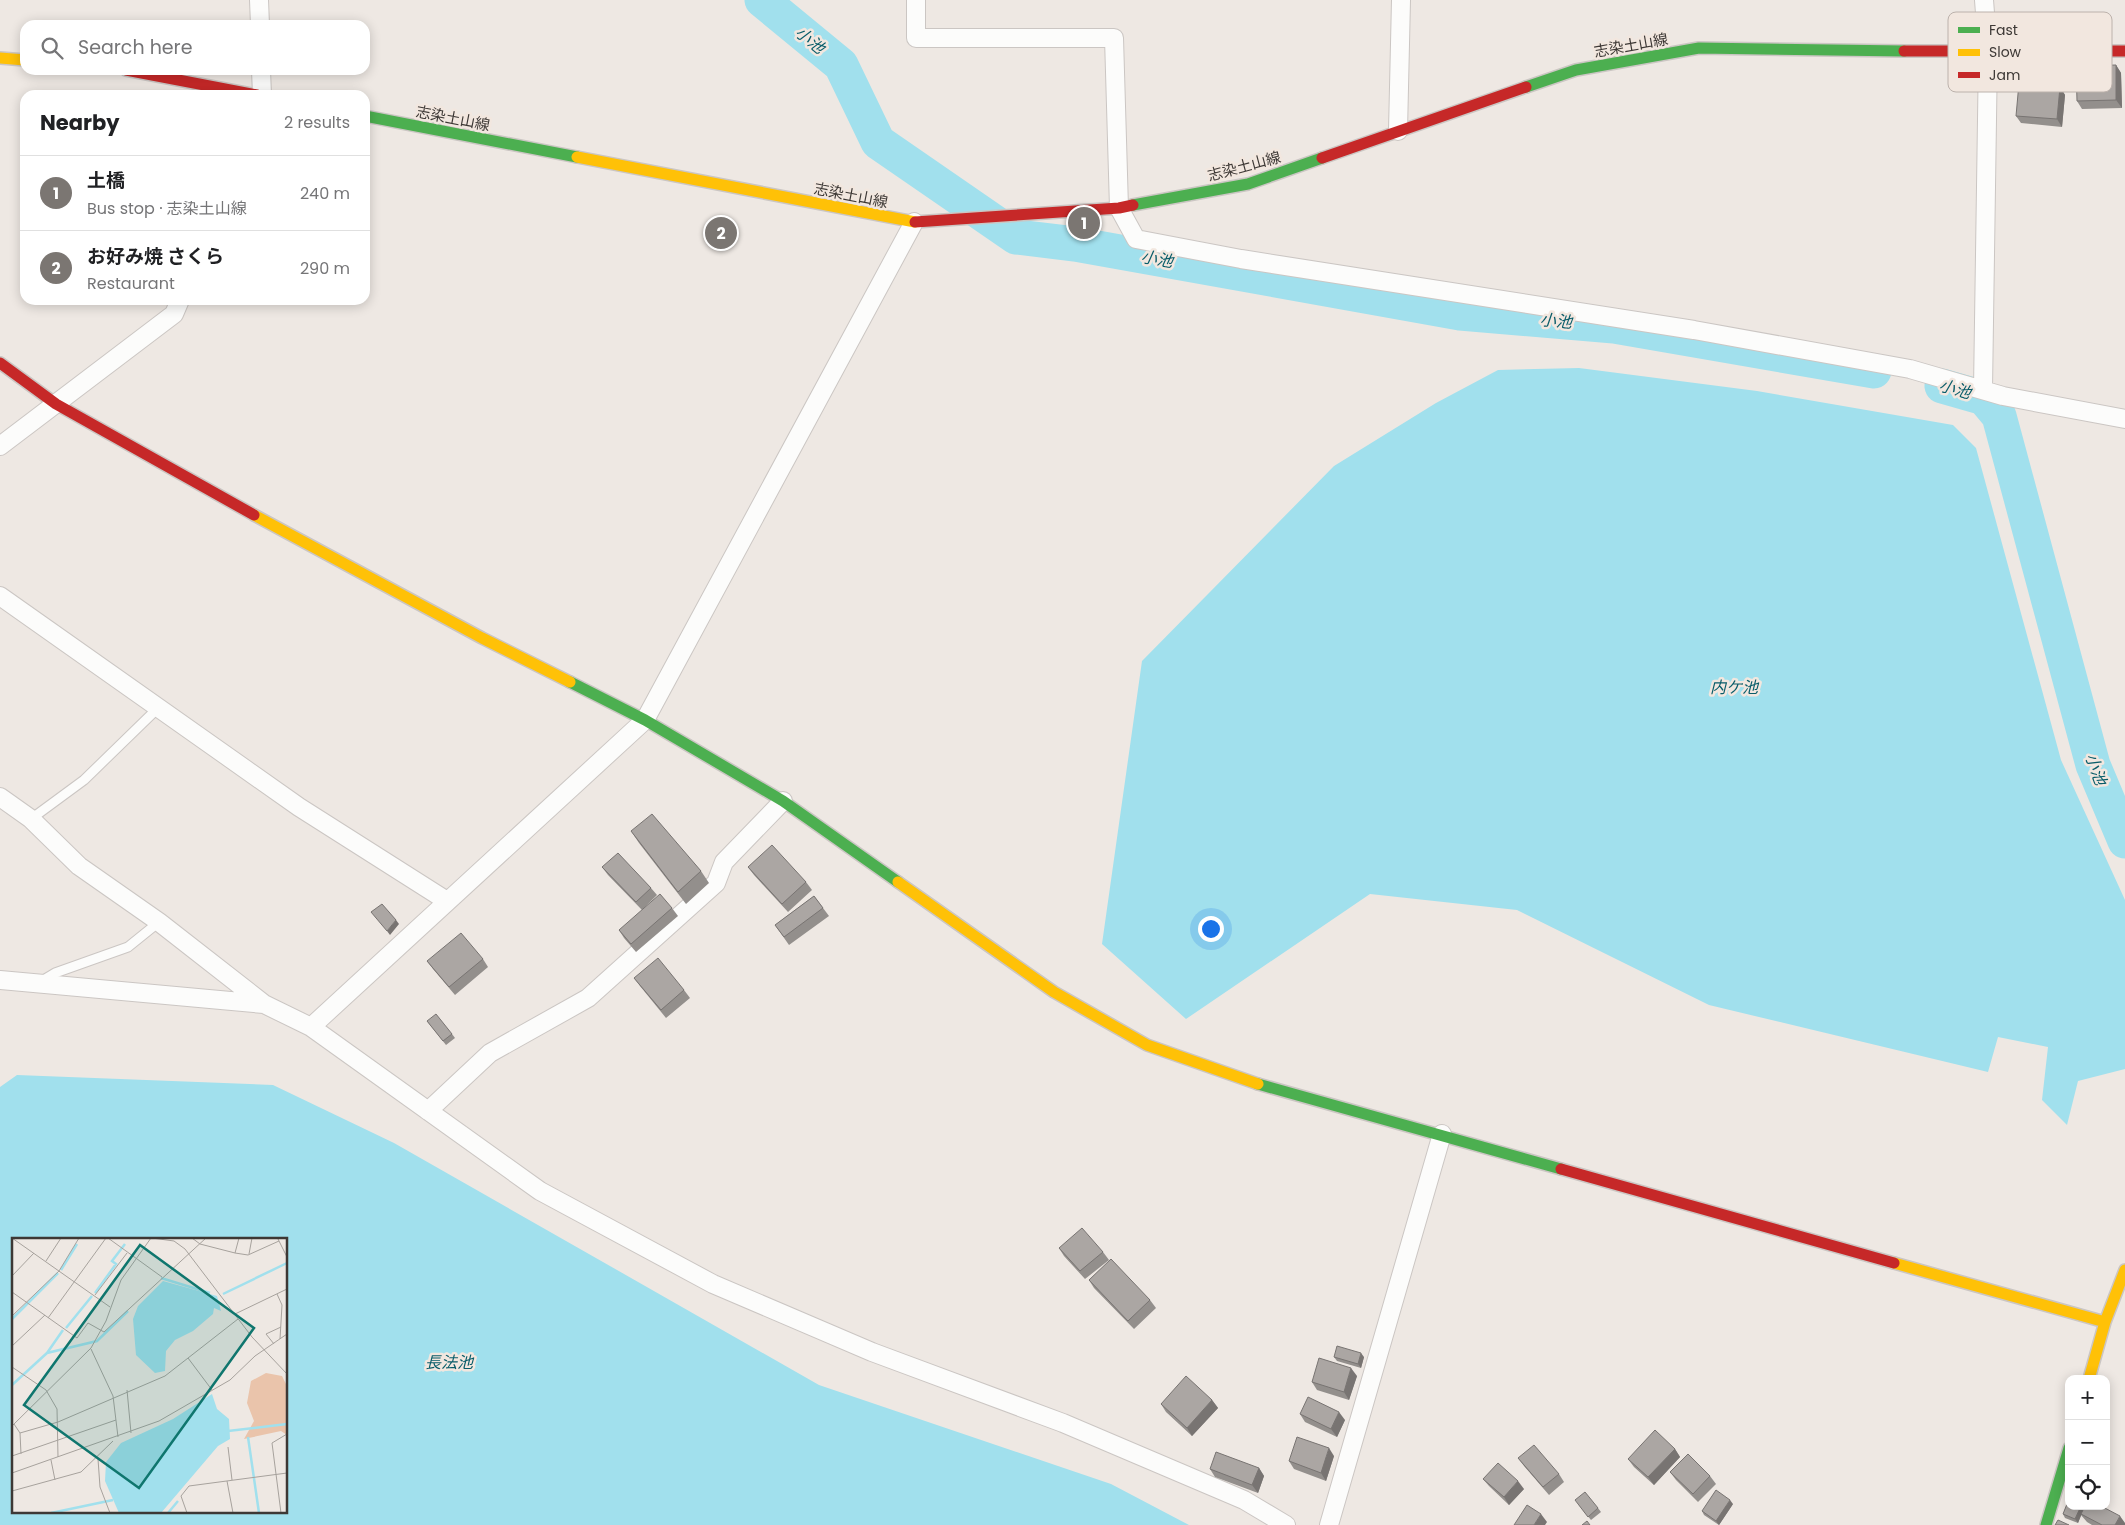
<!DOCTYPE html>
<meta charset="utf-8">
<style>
body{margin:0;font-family:Poppins,"Noto Sans JP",sans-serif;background:#f2f2f2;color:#202124}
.controls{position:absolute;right:15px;bottom:15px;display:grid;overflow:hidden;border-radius:10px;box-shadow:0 2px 12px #0003}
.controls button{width:45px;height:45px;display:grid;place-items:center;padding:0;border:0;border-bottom:1px solid #e0e0e0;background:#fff;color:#202124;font:25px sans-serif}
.you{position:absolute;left:1210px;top:928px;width:18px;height:18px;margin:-12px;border:4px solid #fff;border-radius:50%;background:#1a73e8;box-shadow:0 0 0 8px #1a73e833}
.badge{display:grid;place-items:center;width:32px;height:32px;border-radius:50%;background:#7b7672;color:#fff;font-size:16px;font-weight:700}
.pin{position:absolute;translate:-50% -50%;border:2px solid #fff;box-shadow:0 1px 5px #0006}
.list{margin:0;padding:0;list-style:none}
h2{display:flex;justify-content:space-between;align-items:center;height:65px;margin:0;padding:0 20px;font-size:21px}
h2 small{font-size:16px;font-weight:400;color:#757577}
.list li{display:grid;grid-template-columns:32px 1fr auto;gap:15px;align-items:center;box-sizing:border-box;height:75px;padding:0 20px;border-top:1px solid #e0e0e0}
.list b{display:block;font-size:19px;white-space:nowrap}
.list p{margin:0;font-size:16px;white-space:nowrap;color:#757577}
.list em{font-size:16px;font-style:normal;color:#757577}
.icon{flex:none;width:28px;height:28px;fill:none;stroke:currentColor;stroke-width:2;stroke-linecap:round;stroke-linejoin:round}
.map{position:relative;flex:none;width:2125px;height:1525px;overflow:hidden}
.search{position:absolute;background:#fff;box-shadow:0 2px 12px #0003;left:20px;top:20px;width:350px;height:55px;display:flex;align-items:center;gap:12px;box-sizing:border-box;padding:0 18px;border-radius:15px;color:#757577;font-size:19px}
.panel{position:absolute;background:#fff;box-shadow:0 2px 12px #0003;left:20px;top:90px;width:350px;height:215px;border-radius:15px}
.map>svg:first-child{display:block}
.water{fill:#a1e0ed;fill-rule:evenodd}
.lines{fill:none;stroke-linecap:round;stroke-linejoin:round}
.river{stroke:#a1e0ed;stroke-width:35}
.lane-casing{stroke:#cbc6c3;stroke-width:11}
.street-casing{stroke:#cbc6c3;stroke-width:20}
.fast-casing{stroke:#cbc6c3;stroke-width:14}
.slow-casing{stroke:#cbc6c3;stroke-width:14}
.jam-casing{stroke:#cbc6c3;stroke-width:14}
.lane{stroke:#fcfcfb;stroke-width:9}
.street{stroke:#fcfcfb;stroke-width:18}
.fast{stroke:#4caf50;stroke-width:11}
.slow{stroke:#ffc107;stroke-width:11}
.jam{stroke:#c62828;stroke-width:11}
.wall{fill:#938f8c}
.shaded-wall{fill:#787472}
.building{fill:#aba6a3;stroke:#787472}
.labels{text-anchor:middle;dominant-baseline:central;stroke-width:5;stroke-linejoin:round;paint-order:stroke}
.street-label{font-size:15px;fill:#3d3835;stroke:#f2e7df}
.water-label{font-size:16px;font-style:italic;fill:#085c69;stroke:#f2e7df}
.inset-river{fill:none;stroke:#a1e0ed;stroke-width:2.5}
.inset-road{fill:none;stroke:#a7a29d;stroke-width:1}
.view{fill:#0f766e;fill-opacity:0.15;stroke:#0f766e;stroke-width:2.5}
.inset-edge{fill:none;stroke:#3d3835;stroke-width:2.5}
.key{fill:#f2e7df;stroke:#bcb2ac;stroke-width:1}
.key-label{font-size:14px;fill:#3d3835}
</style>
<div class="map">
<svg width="2125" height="1525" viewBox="0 0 2125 1525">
<rect width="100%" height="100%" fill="#eee8e3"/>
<!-- water -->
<path class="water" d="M1579,368L1757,391L1953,425L1976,448L2061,760L2125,900V1069L2078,1081L2067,1125L2042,1100L2048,1047L1998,1037L1988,1072L1709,1005L1517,910L1370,894L1186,1019L1102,944L1142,661L1334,466L1436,403L1498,370Z
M17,1075L273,1085L394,1143L819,1385L1111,1484L1189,1525H0V1087ZM14,1239H286V1511H14Z"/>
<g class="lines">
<!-- river -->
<path class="river" d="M762,0L841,65L878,142L1016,237L1075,244L1460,313L1614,326L1874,371
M1942,386L1984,398L1999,416L2093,765L2125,841"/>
<!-- lane casing -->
<g class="lane-casing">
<path id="lane" d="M31,819L84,780L158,708
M40,982L55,973L128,947L159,922"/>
</g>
<!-- street casing -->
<g class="street-casing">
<path id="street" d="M259,0L260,25
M916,0V38H1114L1119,208L1136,239L1241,259L1694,330L1910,369L2003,396L2125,419
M261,70L262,95
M1398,131L1401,0
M1983,389L1988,52L1984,0
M0,446L174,314L180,300
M0,596L299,807L447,901
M0,797L31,819L79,866L159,922L264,1004L311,1027L540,1191L713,1284L872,1352L1063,1423L1244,1500L1286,1525
M0,980L264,1004
M311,1027L645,720L914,222
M428,1111L490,1053L588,998L716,883L724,862L783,801
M1329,1525L1442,1134"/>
</g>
<!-- fast casing -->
<g class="fast-casing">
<path id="fast" d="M1526,87L1576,70L1699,48L1904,51
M365,116L577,157
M1133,205L1248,184L1322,158
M570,682L645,720L783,801L898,882
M1258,1084L1561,1169
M2046,1525L2069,1448"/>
</g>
<!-- slow casing -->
<g class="slow-casing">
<path id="slow" d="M0,58L25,60
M577,157L915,222
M254,515L482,638L570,682
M898,882L1054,992L1147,1045L1258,1084
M1894,1263L2105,1322
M2089,1379L2105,1322L2125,1270"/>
</g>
<!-- jam casing -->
<g class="jam-casing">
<path id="jam" d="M1904,51H2125
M126,70L257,95
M1322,158L1526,87
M915,222L1119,208L1133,205
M0,363L56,404L254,515
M1561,1169L1894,1263"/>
</g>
<!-- lane -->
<use href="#lane" class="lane"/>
<!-- street -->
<use href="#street" class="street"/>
<!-- fast -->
<use href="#fast" class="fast"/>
<!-- slow -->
<use href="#slow" class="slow"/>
<!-- jam -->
<use href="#jam" class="jam"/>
</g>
<!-- wall -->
<path class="wall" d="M2116,65L2121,73L2122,108L2082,109L2077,101Z
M2060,87L2065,95L2062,127L2021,123L2016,116Z
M631,831L701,871L709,883L686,904L639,843Z
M602,867L651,888L657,895L642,910L608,875Z
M748,867L806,882L812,890L788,912L754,875Z
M814,896L829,916L789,945L775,925Z
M672,908L678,916L636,952L624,938L619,930Z
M483,959L488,967L455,995L433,969L427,961Z
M634,978L684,990L690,998L666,1018L640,986Z
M427,1021L452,1034L455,1038L446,1045Z
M1059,1248L1103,1252L1109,1260L1085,1279L1064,1256Z
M1089,1280L1150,1300L1156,1308L1134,1329L1094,1288Z
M1334,1357H1364L1361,1368L1337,1361Z
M1357,1376L1349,1400L1317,1390L1312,1382Z
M1212,1400L1218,1408L1192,1436L1166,1412L1161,1404Z
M1300,1414L1345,1420L1337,1437L1305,1422Z
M1675,1449L1680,1457L1654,1485L1634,1467L1628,1459Z
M1334,1456L1326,1481L1294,1469L1289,1461Z
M1518,1458L1559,1474L1564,1482L1549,1495L1524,1466Z
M1259,1468L1264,1476L1258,1493L1215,1477L1210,1469Z
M1670,1472L1710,1476L1716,1484L1698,1502L1676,1480Z
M1483,1479L1524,1489L1509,1505L1489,1486Z
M2069,1499L2125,1525H2092L2087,1522L2081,1515L2078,1523L2065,1518L2063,1514Z
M1578,1504L1598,1508L1601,1512L1591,1520Z
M1733,1504L1719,1525L1704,1515L1702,1511Z"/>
<!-- shaded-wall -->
<path class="shaded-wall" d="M2116,65L2121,73L2122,108L2116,100Z
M2060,87L2065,95L2062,127L2057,119Z
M396,920L399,924L390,935L387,931Z
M1361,1353L1364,1357L1361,1368L1358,1364Z
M1351,1368L1357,1376L1349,1400L1344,1392Z
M1212,1400L1218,1408L1192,1436L1187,1428Z
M1339,1412L1345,1420L1337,1437L1331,1429Z
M1329,1448L1334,1456L1326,1481L1321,1473Z
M1675,1449L1680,1457L1654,1485L1648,1477Z
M1259,1468L1264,1476L1258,1493L1252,1485Z
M1518,1481L1524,1489L1509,1505L1504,1497Z
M1730,1500L1733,1504L1719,1525L1716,1521Z
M2081,1506H2085L2078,1523L2075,1519Z
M1541,1514L1547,1522L1545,1525H1534Z
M2120,1516L2125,1523V1525H2115Z"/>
<!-- building -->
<path class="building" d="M2116,65V100L2077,101L2076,66Z
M2019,83L2060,87L2057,119L2016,116Z
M652,814L701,871L678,892L631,831Z
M772,845L806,882L782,904L748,867Z
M618,853L651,888L636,902L602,867Z
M660,894L672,908L631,944L619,930Z
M814,896L823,908L784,937L775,925Z
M382,904L396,920L387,931L371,912Z
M461,933L483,959L449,987L427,961Z
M658,958L684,990L661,1010L634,978Z
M436,1014L452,1034L443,1041L427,1021Z
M1082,1228L1103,1252L1080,1271L1059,1248Z
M1111,1259L1150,1300L1128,1321L1089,1280Z
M1337,1346L1361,1353L1358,1364L1334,1357Z
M1319,1358L1351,1368L1344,1392L1312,1382Z
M1186,1376L1212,1400L1187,1428L1161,1404Z
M1308,1397L1339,1412L1331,1429L1300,1414Z
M1655,1430L1675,1449L1648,1477L1628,1459Z
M1297,1437L1329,1448L1321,1473L1289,1461Z
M1534,1445L1559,1474L1543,1487L1518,1458Z
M1216,1452L1259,1468L1252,1485L1210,1469Z
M1688,1454L1710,1476L1693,1494L1670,1472Z
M1498,1463L1518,1481L1504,1497L1483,1479Z
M1716,1490L1730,1500L1716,1521L1702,1511Z
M1585,1492L1598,1508L1588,1517L1575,1500Z
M2069,1499V1506H2081L2075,1519L2063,1514Z
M1527,1505L1541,1514L1534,1525H1514Z
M2085,1506H2101L2120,1516L2115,1525H2102L2081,1514Z
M2058,1520L2069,1525H2055Z
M1587,1521L1590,1525H1582Z"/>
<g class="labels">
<!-- street labels -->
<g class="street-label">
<text transform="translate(1631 45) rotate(-10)">志染土山線</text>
<text transform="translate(453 118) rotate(11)">志染土山線</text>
<text transform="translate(1244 166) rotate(-15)">志染土山線</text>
<text transform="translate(851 195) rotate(11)">志染土山線</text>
</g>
<!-- water labels -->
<g class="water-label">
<text transform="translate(810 40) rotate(39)">小池</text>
<text transform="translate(1157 259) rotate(10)">小池</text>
<text transform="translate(1556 321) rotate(5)">小池</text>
<text transform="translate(1955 389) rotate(16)">小池</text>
<text x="1734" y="687">内ケ池</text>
<text transform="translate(2096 769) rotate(70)">小池</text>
<text x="449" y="1362">長法池</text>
</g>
</g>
<!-- overview -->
<g transform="translate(12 1238)">
<rect width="275" height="275" fill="#eee8e3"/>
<path d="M254,135L270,138L275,148V197L269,193L232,201L242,183L235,165L239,143Z" fill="#eac4ab"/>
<path d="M151,43L205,58L209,73L202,70L201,76L181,93L163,102L154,113L153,133L143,135L124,117L121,81L126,68ZM200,156L205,171L217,181L218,201L206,208L149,275H107L93,243L94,224L109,205L161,181Z" fill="#a1e0ed"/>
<path class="inset-river" d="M49,32L65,6M149,40L198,55M83,55L104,26L100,23L113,6M211,56L275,25M0,81L46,35M54,90L80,58M35,115L51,92M0,147L35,115L85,103L116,73M216,193L275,186M236,199L247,275M39,275L101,262M156,275L166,263"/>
<path class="inset-road" d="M0,0L98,69M96,0L150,39M109,0H138M140,0L162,3L173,11L240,99L275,136M180,0L188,6L223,15L227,0M269,0L266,1L275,19M223,15L236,17L267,3M237,16L240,0M34,23L49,0M0,38L22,15M0,54L65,100L76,85L92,94L194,0M265,56L270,67L268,101M83,57L115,15M223,76L275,51M0,78L47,33L67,0M36,80L94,0M262,106L254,96L269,89M0,108L33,77M79,111L101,158L106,199M176,120L200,152M0,129L34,152L45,171L46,219M115,152L119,195M2,186L8,195L9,216M0,188L79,110L94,83L109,42L139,0M8,195L46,184L153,138L226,81M216,209L220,242M0,218L104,182M86,221L88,249L98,275M39,222L43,242M0,235L147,183L218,142L243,118L275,96M215,243L221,275M0,253L69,234L101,203M175,275L169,258L177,248L275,235M269,275L260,205L275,196"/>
<path class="view" d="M128,7L242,90L127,250L12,167Z"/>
<rect width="275" height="275" class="inset-edge"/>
</g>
<!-- legend -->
<rect x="1948" y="12" width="164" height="80" rx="8" class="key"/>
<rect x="1958" y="27" width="22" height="6" fill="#4caf50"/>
<rect x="1958" y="49" width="22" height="7" fill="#ffc107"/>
<rect x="1958" y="72" width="22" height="6" fill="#c62828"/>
<g class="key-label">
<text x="1989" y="35">Fast</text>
<text x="1989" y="57">Slow</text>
<text x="1989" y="80">Jam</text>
</g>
</svg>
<div class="controls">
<button>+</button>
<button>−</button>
<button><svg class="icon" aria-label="locate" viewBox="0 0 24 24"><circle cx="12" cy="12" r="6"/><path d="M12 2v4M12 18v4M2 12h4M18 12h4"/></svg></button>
</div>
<div class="you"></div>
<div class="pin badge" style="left:1084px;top:223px">1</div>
<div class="pin badge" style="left:721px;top:233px">2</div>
<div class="search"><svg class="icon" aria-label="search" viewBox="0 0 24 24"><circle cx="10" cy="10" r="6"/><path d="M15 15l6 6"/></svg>Search here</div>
<section class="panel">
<h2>Nearby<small>2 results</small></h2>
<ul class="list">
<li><span class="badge">1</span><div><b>土橋</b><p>Bus stop · 志染土山線</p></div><em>240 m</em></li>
<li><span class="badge">2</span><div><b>お好み焼 さくら</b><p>Restaurant</p></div><em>290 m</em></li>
</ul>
</section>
</div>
